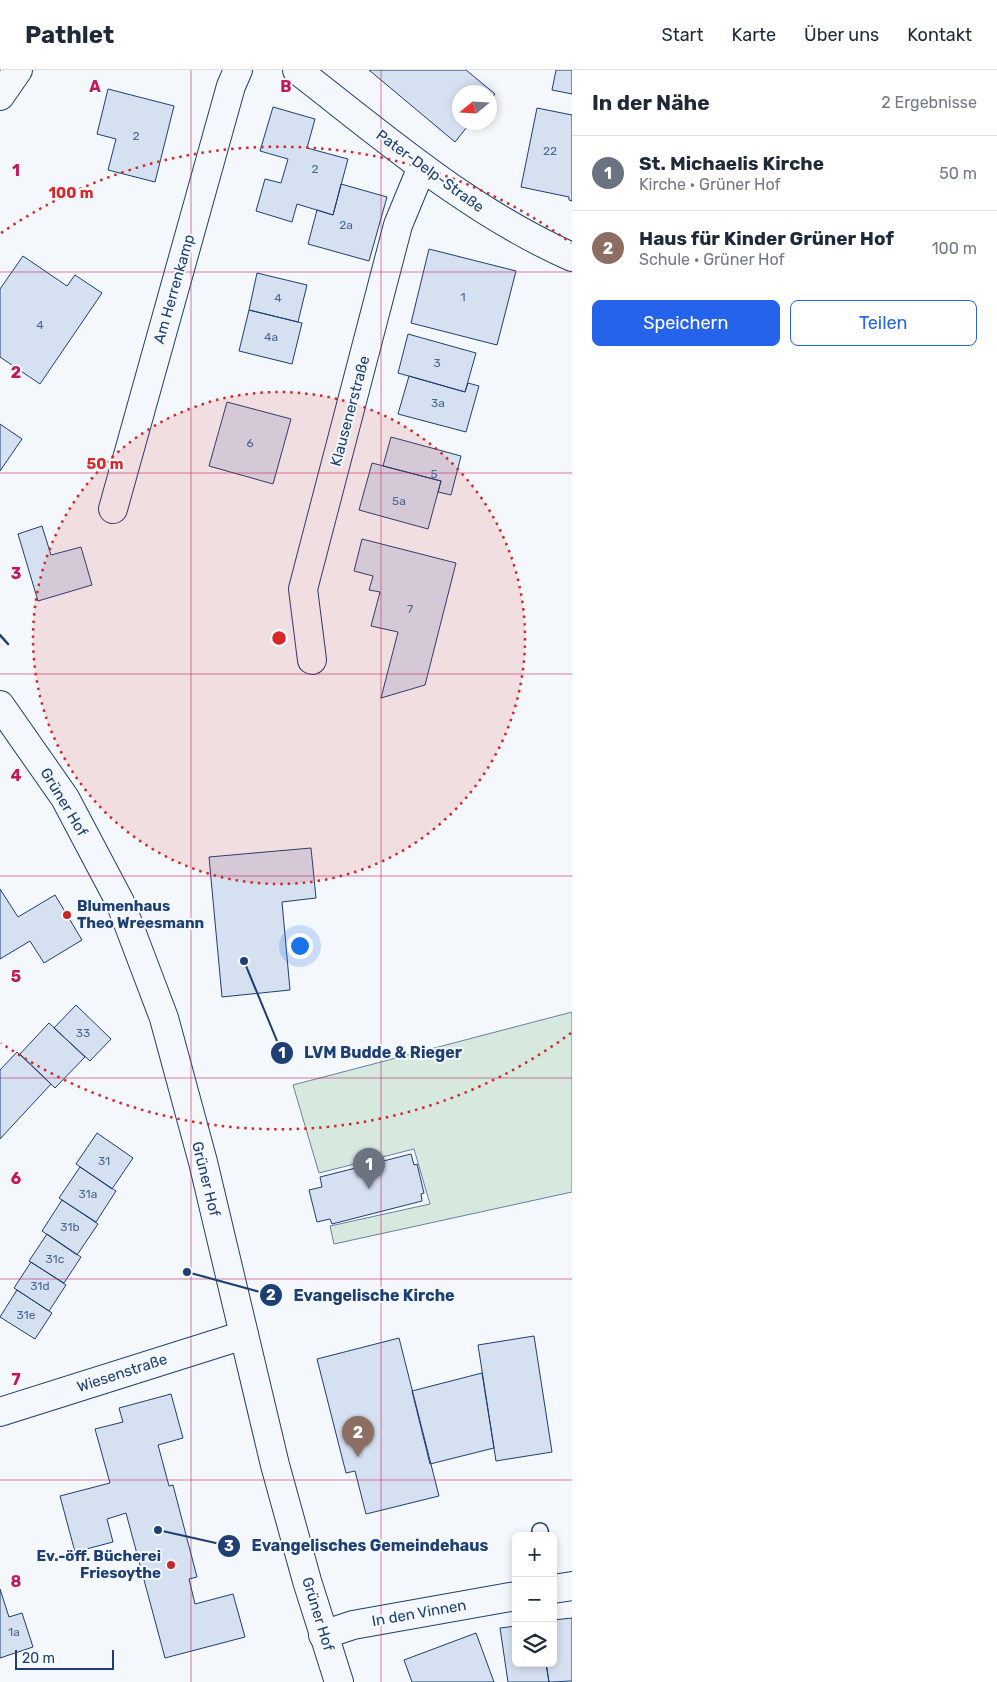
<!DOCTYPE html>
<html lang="de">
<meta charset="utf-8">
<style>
body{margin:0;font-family:Rubik,sans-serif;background:#f2f2f3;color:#1f2937}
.controls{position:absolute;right:15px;bottom:15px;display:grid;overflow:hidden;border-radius:8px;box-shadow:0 2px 8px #0003}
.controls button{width:45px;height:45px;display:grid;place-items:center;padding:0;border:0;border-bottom:1px solid #e0e1e3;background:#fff;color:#1f2937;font:25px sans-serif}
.compass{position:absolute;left:452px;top:15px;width:45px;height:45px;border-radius:50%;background:#fff;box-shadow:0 2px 8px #0003;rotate:252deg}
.scale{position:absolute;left:15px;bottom:12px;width:99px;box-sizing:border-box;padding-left:5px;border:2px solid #1d3f73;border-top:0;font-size:14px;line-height:18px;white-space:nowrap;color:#1d3f73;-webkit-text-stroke:4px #f4f7fb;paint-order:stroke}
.you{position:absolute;left:299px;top:875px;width:18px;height:18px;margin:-12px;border:4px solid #fff;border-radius:50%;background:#1a73e8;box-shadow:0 0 0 8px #1a73e833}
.badge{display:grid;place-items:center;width:32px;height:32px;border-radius:50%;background:#2563eb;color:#fff;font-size:16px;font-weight:700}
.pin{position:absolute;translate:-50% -41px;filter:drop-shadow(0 1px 2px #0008)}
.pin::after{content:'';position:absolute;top:26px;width:18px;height:15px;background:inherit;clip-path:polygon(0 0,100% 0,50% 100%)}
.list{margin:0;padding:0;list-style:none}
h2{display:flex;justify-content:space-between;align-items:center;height:65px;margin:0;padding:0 20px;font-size:21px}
h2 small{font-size:16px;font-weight:400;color:#747a83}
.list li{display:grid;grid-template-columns:32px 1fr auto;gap:15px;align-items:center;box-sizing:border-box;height:75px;padding:0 20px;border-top:1px solid #e0e1e3}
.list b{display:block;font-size:19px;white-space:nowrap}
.list p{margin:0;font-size:16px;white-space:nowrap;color:#747a83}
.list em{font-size:16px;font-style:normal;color:#747a83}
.actions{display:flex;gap:10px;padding:15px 20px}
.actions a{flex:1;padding:11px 0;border:1px solid #2563eb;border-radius:8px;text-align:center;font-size:18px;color:#2563eb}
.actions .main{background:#2563eb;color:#fff}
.icon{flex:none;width:28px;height:28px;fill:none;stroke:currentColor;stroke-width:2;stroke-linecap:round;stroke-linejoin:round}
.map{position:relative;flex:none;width:572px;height:1612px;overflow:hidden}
header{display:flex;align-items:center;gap:30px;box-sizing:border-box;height:70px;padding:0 25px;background:#fff;border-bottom:1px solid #e0e1e3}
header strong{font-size:24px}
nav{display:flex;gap:28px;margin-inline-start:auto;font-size:18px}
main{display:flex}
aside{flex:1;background:#fff}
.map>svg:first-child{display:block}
.green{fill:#d7e8df;stroke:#687fa3}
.building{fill:#d5e0f0;stroke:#1d3f73}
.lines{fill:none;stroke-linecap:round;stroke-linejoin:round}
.service-casing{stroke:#1d3f73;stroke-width:18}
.minor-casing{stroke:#1d3f73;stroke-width:30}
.tertiary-casing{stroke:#1d3f73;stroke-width:30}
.secondary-casing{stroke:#1d3f73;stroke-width:30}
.service{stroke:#f4f7fb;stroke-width:15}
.minor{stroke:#f4f7fb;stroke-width:28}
.tertiary{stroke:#f4f7fb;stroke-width:28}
.secondary{stroke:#f4f7fb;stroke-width:28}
.wall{stroke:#1d3f73;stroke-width:2.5}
.grid{fill:none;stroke:#c2185b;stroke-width:1;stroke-opacity:0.55}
.ring{fill:none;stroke:#d62828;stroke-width:2.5;stroke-dasharray:2.5 5}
.poi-dot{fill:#c62828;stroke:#f4f7fb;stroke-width:2}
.labels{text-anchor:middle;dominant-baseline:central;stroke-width:4;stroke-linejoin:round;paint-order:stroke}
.number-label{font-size:12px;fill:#4b6792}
.street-label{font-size:15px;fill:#1d3f73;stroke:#f4f7fb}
.poi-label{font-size:15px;font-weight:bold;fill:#1d3f73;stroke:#f4f7fb;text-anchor:start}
.grid-label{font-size:16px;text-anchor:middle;font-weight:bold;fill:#c2185b;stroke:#f4f7fb;stroke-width:4;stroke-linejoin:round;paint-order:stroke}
.centre{fill:#d62828;stroke:#f4f7fb;stroke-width:2.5}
.ring-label{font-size:15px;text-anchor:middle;font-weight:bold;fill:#d62828;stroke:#f4f7fb;stroke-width:4;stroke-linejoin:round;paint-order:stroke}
.leader{fill:none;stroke:#1d3f73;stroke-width:2}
.callout-dot{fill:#1d3f73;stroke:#f4f7fb;stroke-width:2}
.mark-label{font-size:15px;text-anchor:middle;font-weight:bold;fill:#fff}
.callout-label{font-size:16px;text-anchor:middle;font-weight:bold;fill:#1d3f73;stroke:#f4f7fb;stroke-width:4;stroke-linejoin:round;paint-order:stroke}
</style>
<header>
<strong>Pathlet</strong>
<nav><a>Start</a><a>Karte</a><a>Über uns</a><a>Kontakt</a></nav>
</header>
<main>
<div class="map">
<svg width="572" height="1612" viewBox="0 0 572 1612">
<rect width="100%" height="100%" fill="#f4f7fb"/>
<!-- green -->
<path class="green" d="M572,942V1122L334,1174L330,1156L430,1134L414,1079L319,1103L293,1015Z"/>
<!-- building -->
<path class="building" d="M369,0H466L495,24L490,30V22H460V52H471L455,72Z
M556,0H572V24L552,20Z
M108,19L174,36L155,112L108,100L116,69L97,64Z
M273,37L315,49L307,78L348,89L333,145L297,134L292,152L256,141L265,109L281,113L288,89L260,81Z
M537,38L572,45V131L569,130V127L521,117Z
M341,114L387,127L369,191L308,174L317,140L333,145Z
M429,179L516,201L497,275L411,253Z
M23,186L67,216L75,205L102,223L40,314L0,287V219Z
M257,203L307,215L298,252L249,240Z
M249,240L302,253L292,294L239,281Z
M408,264L476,283L465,322L398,303Z
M409,306L465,322L468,313L479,316L466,362L398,344Z
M227,332L291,349L273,414L209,396Z
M0,354L22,369L0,401Z
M391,367L461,386L451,425L438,422L441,411L383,396Z
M372,393L441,411L428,459L359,440Z
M42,456L51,485L81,477L92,515L38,531L18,464Z
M362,469L456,493L425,615L381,628L398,562L371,556L380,522L369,520L373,506L354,501Z
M311,778L316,828L282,832L290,920L222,927L209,787Z
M0,819L18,847L55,825L82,870L44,893L30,871L0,889Z
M76,935L111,969L90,991L54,958Z
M49,953L85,987L55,1018L20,984Z
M17,982L51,1014L0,1069V1000Z
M97,1063L133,1088L112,1119L76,1094Z
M411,1084L414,1095L417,1094L424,1123L421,1124L422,1131L332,1154L330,1149L317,1152L309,1120L322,1117L320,1107Z
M80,1097L116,1121L96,1152L59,1128Z
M62,1130L98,1154L77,1185L42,1161Z
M47,1164L81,1187L64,1213L29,1191Z
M31,1192L66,1215L49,1241L14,1218Z
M17,1220L52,1243L35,1269L0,1247Z
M534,1266L552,1382L496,1391L478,1275Z
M399,1268L439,1426L366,1444L355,1401L346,1403L317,1289Z
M482,1303L494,1378L430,1394L412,1321Z
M171,1324L183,1368L158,1375L169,1416L173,1415L197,1507L189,1509L195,1534L233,1524L245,1567L165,1588L126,1443L107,1449L113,1472L75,1482L60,1426L110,1413L95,1359L123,1352L119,1338Z
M0,1519L9,1547L22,1543L33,1577L0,1588Z
M572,1548V1611L549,1612L546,1593H553V1550Z
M516,1556V1593H546L549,1612H508L500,1558Z
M476,1563L494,1612H412L404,1590Z"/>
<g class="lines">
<!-- service casing -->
<g class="service-casing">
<path id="service" d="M540,1461L541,1466"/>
</g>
<!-- minor casing -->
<g class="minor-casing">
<path id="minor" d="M297,0C385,68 470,142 572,187
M113,439L231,16L238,0
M312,590L303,519L398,155L422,97
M0,1342L244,1265
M553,1519L572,1516
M323,1565L353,1555L516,1526"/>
</g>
<!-- tertiary casing -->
<g class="tertiary-casing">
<path id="tertiary" d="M0,635L65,728L120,832L164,948L203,1092L275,1395L307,1511L339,1612"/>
</g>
<!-- secondary casing -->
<g class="secondary-casing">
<path id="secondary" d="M0,26L18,0"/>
</g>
<!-- service -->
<use href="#service" class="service"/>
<!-- minor -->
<use href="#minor" class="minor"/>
<!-- tertiary -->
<use href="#tertiary" class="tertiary"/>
<!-- secondary -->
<use href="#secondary" class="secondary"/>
<!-- wall -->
<path class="wall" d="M0,565L8,574"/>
</g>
<!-- grid -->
<path class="grid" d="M191,0V1612M381,0V1612M0,202H572M0,403H572M0,604H572M0,806H572M0,1008H572M0,1209H572M0,1410H572"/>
<!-- distance rings -->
<circle cx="279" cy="568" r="246" fill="#d62828" fill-opacity=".12"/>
<g class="ring">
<circle cx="279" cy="568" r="246"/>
<path d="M571 963A491 491 0 0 1 1 973M1 163A491 491 0 0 1 571 173"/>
</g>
<!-- markers -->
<g class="poi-dot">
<circle cx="67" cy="845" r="5"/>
<circle cx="171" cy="1495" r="5"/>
</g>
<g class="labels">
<!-- number labels -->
<g class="number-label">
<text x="136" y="66">2</text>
<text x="550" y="81">22</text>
<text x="315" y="99">2</text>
<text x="346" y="155">2a</text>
<text x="463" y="227">1</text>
<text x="278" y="228">4</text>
<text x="40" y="255">4</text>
<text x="271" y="267">4a</text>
<text x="437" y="293">3</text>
<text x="438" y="333">3a</text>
<text x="250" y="373">6</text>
<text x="434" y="404">5</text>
<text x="399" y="431">5a</text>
<text x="410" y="539">7</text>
<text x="83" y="963">33</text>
<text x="104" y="1091">31</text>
<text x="88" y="1124">31a</text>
<text x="70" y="1157">31b</text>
<text x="55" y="1189">31c</text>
<text x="40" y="1216">31d</text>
<text x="26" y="1245">31e</text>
<text x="14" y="1562">1a</text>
</g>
<!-- street labels -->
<g class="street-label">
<text transform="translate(430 101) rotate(36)">Pater-Delp-Straße</text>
<text transform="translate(174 219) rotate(-74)">Am Herrenkamp</text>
<text transform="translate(350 341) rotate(-75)">Klausenerstraße</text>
<text transform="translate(64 732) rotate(59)">Grüner Hof</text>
<text transform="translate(206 1109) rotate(76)">Grüner Hof</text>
<text transform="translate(122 1303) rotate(-18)">Wiesenstraße</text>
<text transform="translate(419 1543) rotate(-10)">In den Vinnen</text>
<text transform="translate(318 1544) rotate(73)">Grüner Hof</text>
</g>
<!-- poi labels -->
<g class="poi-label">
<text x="77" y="836">Blumenhaus<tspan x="77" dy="17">Theo Wreesmann</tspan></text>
<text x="161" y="1486" text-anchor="end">Ev.-öff. Bücherei<tspan x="161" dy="17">Friesoythe</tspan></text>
</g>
</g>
<g class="grid-label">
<text x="95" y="22">A</text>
<text x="286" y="22">B</text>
<text x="16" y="106">1</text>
<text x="16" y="308">2</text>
<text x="16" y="509">3</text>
<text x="16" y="711">4</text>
<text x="16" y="912">5</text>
<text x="16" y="1114">6</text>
<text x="16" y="1315">7</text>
<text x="16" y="1517">8</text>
</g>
<circle cx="279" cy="568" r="8" class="centre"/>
<g class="ring-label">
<text x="71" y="128">100 m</text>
<text x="105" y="399">50 m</text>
</g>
<!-- callouts -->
<path class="leader" d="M244 891L282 983M187 1202L271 1225M158 1460L229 1476"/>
<g class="callout-dot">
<circle cx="244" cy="891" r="5"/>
<circle cx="187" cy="1202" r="5"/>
<circle cx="158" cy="1460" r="5"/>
<circle cx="282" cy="983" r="12"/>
<circle cx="271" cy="1225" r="12"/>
<circle cx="229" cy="1476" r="12"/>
</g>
<g class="mark-label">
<text x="282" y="988">1</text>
<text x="271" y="1230">2</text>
<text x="229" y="1481">3</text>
</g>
<g class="callout-label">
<text x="383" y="988">LVM Budde &amp; Rieger</text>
<text x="374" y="1231">Evangelische Kirche</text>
<text x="370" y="1481">Evangelisches Gemeindehaus</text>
</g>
</svg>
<div class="controls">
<button>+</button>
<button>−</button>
<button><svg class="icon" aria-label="layers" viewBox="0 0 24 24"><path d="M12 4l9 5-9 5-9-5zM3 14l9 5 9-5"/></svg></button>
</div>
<svg class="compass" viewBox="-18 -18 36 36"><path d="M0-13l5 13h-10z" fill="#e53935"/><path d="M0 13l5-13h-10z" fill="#747a83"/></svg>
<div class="scale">20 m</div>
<div class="you"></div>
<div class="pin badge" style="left:369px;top:1119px;background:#6b7280">1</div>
<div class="pin badge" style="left:358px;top:1387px;background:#8d6e63">2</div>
</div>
<aside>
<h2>In der Nähe<small>2 Ergebnisse</small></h2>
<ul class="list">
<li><span class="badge" style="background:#6b7280">1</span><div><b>St. Michaelis Kirche</b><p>Kirche · Grüner Hof</p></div><em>50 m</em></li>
<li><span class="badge" style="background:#8d6e63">2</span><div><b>Haus für Kinder Grüner Hof</b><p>Schule · Grüner Hof</p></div><em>100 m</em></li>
</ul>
<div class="actions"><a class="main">Speichern</a><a>Teilen</a></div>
</aside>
</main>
